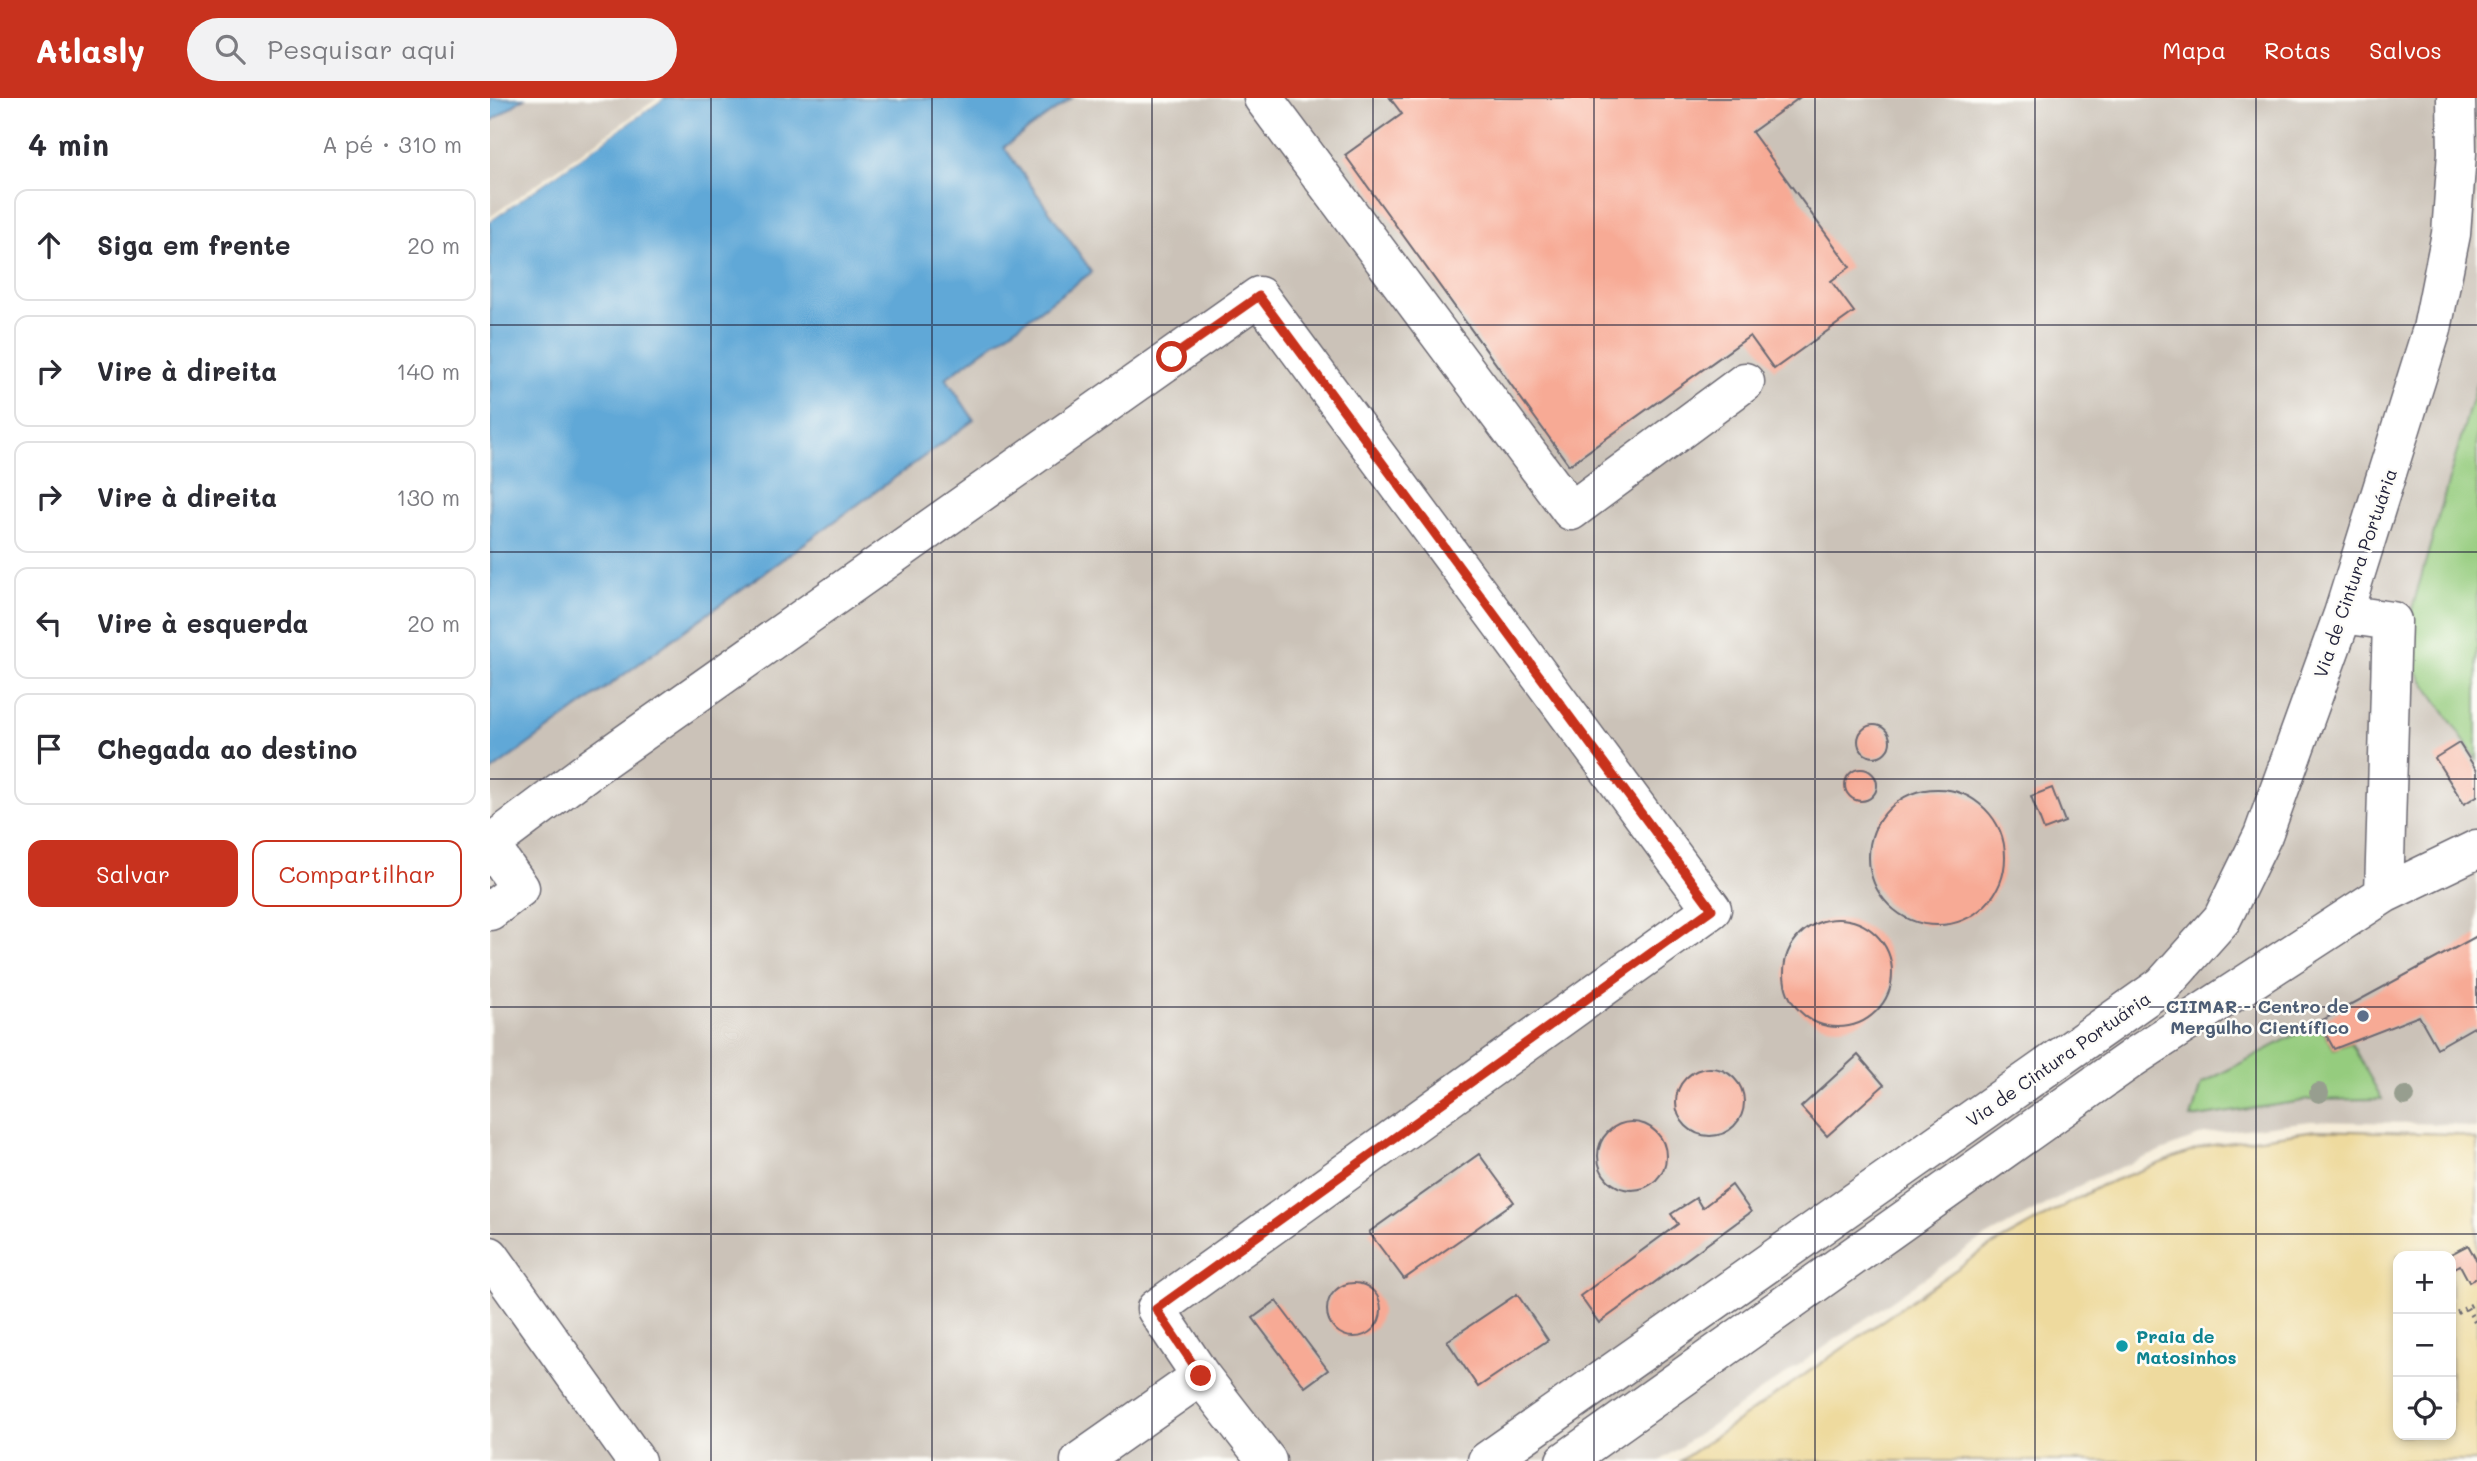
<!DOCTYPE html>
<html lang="pt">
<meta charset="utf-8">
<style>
body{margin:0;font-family:Mali,sans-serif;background:#f2f2f3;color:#2b2b33}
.controls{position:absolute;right:21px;bottom:21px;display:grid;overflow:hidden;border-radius:14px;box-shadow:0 4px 10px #0003}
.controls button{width:63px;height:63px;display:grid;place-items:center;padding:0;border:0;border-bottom:2px solid #e1e1e2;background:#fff;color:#2b2b33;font:35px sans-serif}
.stop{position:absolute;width:21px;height:21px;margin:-16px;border:5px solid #c8321e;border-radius:50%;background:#fff}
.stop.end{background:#c8321e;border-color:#fff;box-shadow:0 2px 7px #0008}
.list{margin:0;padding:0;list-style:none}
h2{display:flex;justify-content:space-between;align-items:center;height:91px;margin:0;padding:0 28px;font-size:30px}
h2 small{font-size:23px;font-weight:400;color:#7c7c81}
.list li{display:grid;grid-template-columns:46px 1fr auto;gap:21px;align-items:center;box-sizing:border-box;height:112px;margin:0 14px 14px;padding:0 14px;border:2px solid #e1e1e2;border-radius:14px}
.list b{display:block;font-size:26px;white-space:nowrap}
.list em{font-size:23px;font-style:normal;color:#7c7c81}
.actions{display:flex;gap:14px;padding:21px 28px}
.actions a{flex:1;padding:16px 0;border:2px solid #c8321e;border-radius:14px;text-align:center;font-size:24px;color:#c8321e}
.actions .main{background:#c8321e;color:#fff}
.icon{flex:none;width:38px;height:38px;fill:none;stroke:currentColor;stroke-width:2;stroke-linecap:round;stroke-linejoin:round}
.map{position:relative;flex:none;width:1987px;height:1363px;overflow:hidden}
header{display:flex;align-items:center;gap:42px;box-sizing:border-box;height:98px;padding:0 35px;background:#c8321e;color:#fff}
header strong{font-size:33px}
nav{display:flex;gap:38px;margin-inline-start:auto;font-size:24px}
.search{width:490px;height:63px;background:#f2f2f3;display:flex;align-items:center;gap:18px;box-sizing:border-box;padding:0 24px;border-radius:38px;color:#7c7c81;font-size:26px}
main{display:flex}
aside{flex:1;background:#fff}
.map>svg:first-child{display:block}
.industrial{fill:#cbc2b8}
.green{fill:#95cc7e;stroke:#5c775c;stroke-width:2}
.sand{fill:#eeda9e;stroke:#887e6c;stroke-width:2;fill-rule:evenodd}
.water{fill:#61a8d7;stroke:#426589;stroke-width:2}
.pier{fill:#f6edd9}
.building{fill:#f7aa95}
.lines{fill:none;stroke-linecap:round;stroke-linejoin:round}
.minor-casing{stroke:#6c6972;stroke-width:41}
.path{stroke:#6c6972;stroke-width:4.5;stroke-dasharray:2 5;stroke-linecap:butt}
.minor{stroke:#fff;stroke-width:38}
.tree{fill:#979e8f}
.route{stroke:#c8321e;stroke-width:9}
.grid{fill:none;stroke:#22223b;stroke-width:2;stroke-opacity:0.55}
.service-dot{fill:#5c6f8a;stroke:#fdfcf7;stroke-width:2.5}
.culture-dot{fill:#0f9aa8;stroke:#fdfcf7;stroke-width:2.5}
.labels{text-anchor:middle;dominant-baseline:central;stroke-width:5;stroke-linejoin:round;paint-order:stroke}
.street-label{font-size:18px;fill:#22223b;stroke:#fdfcf7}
.service-label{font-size:18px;font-weight:bold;fill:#4e5e75;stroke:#fdfcf7;text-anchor:end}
.culture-label{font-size:18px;font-weight:bold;fill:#0d838f;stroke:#fdfcf7;text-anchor:start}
</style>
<header>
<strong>Atlasly</strong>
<div class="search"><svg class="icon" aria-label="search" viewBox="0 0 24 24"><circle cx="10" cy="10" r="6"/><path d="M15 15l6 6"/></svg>Pesquisar aqui</div>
<nav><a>Mapa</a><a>Rotas</a><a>Salvos</a></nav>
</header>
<main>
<aside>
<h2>4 min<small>A pé · 310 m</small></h2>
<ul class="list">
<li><svg class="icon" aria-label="ahead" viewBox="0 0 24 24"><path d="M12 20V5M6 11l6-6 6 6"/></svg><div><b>Siga em frente</b></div><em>20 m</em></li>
<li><svg class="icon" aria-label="right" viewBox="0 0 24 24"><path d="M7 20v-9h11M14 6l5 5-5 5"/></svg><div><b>Vire à direita</b></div><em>140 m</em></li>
<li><svg class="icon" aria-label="right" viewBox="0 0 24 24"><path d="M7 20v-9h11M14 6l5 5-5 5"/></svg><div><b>Vire à direita</b></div><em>130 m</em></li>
<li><svg class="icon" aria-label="left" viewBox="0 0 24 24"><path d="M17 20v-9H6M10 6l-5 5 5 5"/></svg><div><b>Vire à esquerda</b></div><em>20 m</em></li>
<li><svg class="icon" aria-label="arrive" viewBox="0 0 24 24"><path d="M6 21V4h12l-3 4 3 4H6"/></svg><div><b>Chegada ao destino</b></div></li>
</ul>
<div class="actions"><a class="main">Salvar</a><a>Compartilhar</a></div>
</aside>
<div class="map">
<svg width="1987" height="1363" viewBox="0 0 1987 1363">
<rect width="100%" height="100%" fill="#fdfcf7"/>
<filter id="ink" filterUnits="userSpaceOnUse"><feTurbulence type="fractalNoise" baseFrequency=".0143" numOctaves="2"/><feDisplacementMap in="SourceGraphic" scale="14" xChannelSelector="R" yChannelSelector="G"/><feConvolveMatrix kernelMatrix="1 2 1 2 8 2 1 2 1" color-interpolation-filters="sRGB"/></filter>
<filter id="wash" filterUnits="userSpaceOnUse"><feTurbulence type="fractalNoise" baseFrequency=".00686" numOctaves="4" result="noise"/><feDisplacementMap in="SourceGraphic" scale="28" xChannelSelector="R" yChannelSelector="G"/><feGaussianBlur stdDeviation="1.57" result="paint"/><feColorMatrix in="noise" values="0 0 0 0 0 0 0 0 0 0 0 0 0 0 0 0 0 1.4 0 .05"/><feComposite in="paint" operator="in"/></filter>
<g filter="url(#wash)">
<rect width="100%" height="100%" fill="#f6edd9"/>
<!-- industrial -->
<path class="industrial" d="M34,0H174L0,123V24Z
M582,0H1987V283L1911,550L1987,661V1031L1963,1026L1821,1023L1714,1036L1604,1080L1485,1145L1170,1363H0V674L484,322L456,280L602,174L513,48Z"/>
<!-- green -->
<path class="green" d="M1987,283V662L1911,550Z
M1829,924L1844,951L1861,945L1892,1001L1819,1002L1701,1020L1711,986Z"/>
<!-- sand -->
<path class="sand" d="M1826,1032L1964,1036L1987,1042V1363H1190L1494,1152L1612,1087L1716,1048ZM1908,1158H1961V1337H1908Z"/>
<!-- water -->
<path class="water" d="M0,0H34L0,24Z
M174,0H582L514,49L602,174L456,280L484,322L0,674V123Z"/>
<!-- pier -->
<path class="pier" d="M168,0H174L0,123V119Z"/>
<g id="blocks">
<!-- building -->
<path class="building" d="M900,0H1309L1262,34L1360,169L1341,183L1364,214L1284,271L1260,238L1079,367L855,57L912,16Z
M1368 643a16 16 0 1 1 32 0a16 16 0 1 1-32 0Z
M1969,645L1987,673V698L1974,706L1945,660Z
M1355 687a16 16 0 1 1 32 0a16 16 0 1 1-32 0Z
M1562,690L1575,724L1554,732L1541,698Z
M1379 759a68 68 0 1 1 136 0a68 68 0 1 1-136 0Z
M1294 875a54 54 0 1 1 108 0a54 54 0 1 1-108 0Z
M1987,838V932L1984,929L1947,950L1929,918L1844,951L1829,924Z
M1368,957L1394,987L1337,1038L1311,1009Z
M1186 1004a34 34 0 1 1 68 0a34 34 0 1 1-68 0Z
M1108 1058a34 34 0 1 1 68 0a34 34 0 1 1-68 0Z
M989,1056L1024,1104L914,1181L879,1134Z
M1242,1087L1261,1114L1109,1225L1090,1198L1188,1126L1181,1116L1206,1100L1212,1110Z
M1978,1147L1987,1163V1179L1979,1184L1970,1167L1961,1172V1158H1957Z
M837 1212a27 27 0 1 1 54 0a27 27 0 1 1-54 0Z
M1027,1196L1058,1242L988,1289L957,1243Z
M786,1203L838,1272L815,1289L763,1220Z"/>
</g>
</g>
<g filter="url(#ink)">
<use href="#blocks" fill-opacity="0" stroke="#6c6972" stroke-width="2"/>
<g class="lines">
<!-- minor casing -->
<g class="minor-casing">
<path id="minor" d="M773,0L1081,413L1255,284
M1853,516L1902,523L1894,796
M0,746L103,669L769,198L1222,811L666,1211L711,1278L777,1363
M0,747L30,790L0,813
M0,1158L146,1363
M590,1363L711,1278
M997,1363L1673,887L1732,821L1773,737L1853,516L1942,231L1961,136L1967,55L1966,0
M1075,1363L1644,959L1894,796L1987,751"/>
</g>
<!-- path -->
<path class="path" d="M1977,1210L1987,1227
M1961,1218L1987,1204"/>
<!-- minor -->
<use href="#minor" class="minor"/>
</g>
<!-- trees -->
<g class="tree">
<circle cx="1829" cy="995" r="10"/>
<circle cx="1915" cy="998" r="10"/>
</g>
</g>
<g class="lines" filter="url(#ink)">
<!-- route -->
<path class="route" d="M682,259L769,198L1222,811L666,1211L711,1278"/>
</g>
<!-- grid -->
<path class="grid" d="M221,0V1363M442,0V1363M662,0V1363M883,0V1363M1104,0V1363M1325,0V1363M1545,0V1363M1766,0V1363M0,227H1987M0,454H1987M0,681H1987M0,909H1987M0,1136H1987"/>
<!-- markers -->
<circle class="service-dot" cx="1873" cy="918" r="7"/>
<circle class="culture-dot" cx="1632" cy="1248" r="7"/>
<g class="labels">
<!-- street labels -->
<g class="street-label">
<text transform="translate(1865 475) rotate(-71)">Via de Cintura Portuária</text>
<text transform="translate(1568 961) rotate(-35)">Via de Cintura Portuária</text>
</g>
<!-- service labels -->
<g class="service-label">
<text x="1859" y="908">CIIMAR - Centro de<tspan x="1859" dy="21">Mergulho Científico</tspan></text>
</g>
<!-- culture labels -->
<g class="culture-label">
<text x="1646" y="1238">Praia de<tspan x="1646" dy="21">Matosinhos</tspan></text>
</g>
</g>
</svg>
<div class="controls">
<button>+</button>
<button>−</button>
<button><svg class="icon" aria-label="locate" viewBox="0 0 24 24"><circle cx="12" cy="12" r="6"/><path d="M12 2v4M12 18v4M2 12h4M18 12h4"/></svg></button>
</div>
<div class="stop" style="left:682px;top:259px"></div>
<div class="stop end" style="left:711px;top:1278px"></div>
</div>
</main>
